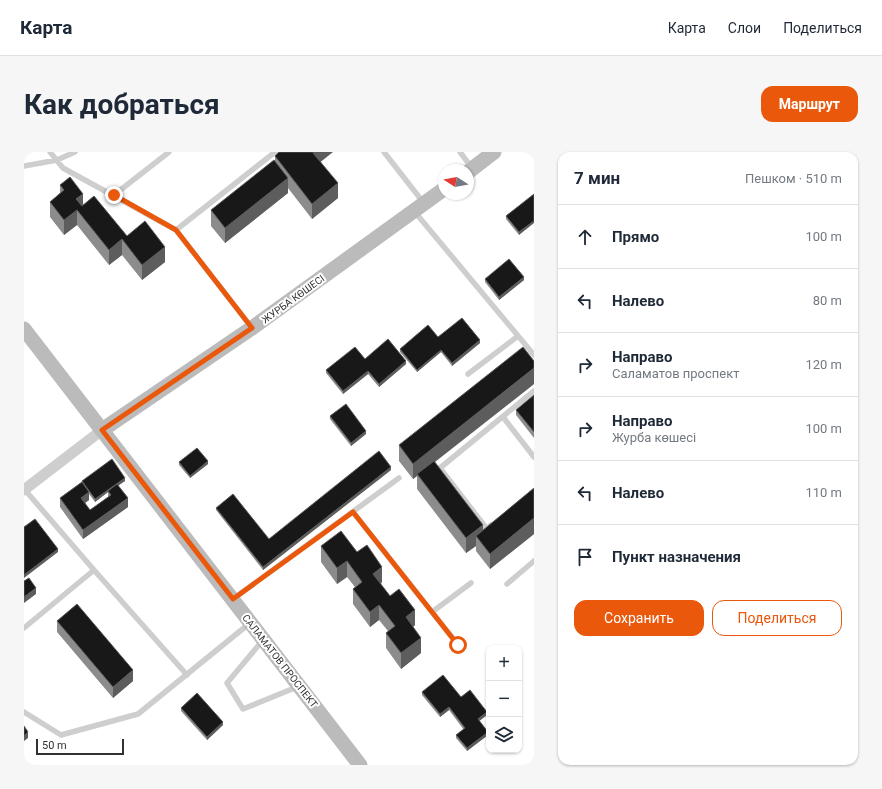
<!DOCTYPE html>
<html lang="ru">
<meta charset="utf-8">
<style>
body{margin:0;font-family:Roboto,sans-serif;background:#f6f6f7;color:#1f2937}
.controls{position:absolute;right:12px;bottom:12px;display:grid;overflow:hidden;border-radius:8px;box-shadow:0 1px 3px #0004}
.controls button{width:36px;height:36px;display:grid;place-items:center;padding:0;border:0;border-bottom:1px solid #e0e1e3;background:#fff;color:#1f2937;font:20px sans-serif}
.compass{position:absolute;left:414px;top:12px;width:36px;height:36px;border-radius:50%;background:#fff;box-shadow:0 1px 3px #0004;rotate:281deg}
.scale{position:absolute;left:12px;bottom:10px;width:88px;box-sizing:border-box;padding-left:4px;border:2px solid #313131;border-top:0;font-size:11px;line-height:14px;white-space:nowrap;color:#313131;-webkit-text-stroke:3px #fff;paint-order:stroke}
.stop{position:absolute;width:12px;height:12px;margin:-9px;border:3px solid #ea580c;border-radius:50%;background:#fff}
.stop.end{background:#ea580c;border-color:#fff;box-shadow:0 1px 4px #0008}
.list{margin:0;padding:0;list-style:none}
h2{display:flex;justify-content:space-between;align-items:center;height:52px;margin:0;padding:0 16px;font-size:17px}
h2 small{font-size:13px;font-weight:400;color:#747a83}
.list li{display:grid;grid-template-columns:26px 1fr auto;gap:12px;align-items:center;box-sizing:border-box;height:64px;padding:0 16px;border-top:1px solid #e0e1e3}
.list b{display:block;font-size:15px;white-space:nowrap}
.list p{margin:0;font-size:13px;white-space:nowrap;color:#747a83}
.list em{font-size:13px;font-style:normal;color:#747a83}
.actions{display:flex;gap:8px;padding:12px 16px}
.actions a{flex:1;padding:9px 0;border:1px solid #ea580c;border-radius:12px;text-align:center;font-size:14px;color:#ea580c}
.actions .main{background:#ea580c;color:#fff}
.icon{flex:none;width:22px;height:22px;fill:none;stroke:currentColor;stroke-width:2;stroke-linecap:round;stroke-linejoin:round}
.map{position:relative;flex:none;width:510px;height:613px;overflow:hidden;border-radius:12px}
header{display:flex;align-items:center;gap:24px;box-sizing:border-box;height:56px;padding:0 20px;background:#fff;border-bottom:1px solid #e0e1e3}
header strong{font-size:19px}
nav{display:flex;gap:22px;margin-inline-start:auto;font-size:14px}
.intro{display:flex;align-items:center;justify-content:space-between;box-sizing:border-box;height:96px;padding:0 24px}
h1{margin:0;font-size:28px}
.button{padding:10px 18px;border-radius:12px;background:#ea580c;color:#fff;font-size:14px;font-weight:700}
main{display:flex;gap:24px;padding:0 24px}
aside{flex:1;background:#fff;border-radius:12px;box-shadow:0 1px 3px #0004}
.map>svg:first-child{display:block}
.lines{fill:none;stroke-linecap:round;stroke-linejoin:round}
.lane{stroke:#cecece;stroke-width:5.5}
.street{stroke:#cecece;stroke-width:11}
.secondary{stroke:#bbb;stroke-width:15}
.wall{fill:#8c8c8c;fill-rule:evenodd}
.shaded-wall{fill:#5d5d5d}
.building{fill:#181818;stroke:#5d5d5d}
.route{stroke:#ea580c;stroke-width:5}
.labels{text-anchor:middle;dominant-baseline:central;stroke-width:4;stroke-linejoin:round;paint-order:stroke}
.street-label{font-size:10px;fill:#313131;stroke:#fff}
</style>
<header>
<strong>Карта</strong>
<nav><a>Карта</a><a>Слои</a><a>Поделиться</a></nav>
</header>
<div class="intro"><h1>Как добраться</h1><a class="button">Маршрут</a></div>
<main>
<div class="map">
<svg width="510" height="613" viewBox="0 0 510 613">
<rect width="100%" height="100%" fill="#fff"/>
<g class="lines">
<!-- lane -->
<path class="lane" d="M26,0L39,16L152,78L228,176
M360,0L399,50
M436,0L448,16
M0,14L33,8L51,0
M90,43L145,0
M390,59L510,203
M152,78L251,0
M444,222L494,184
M479,265L510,305
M1,338L70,418
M329,360L434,493
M467,373L463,377L416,316L510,239
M483,432L510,409
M209,447L375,326
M408,460L447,431
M0,476L70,418L163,523
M239,488L203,531L219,557L273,535
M0,560L37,583L114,562L226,471"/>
<!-- street -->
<path class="street" d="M0,338L78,278"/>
<!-- secondary -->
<path class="secondary" d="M444,20L470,0
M0,177L336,613
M78,278L228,176L420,37"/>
</g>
<!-- wall -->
<path class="wall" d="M251,4L297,10L314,46L288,67L264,36V41L201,91L187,74V58L251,9Z
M36,33L59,52L103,84L141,110L118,128L98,103L85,113L53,73L40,83L26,65V50L36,41Z
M510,42L495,83L482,67V64Z
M461,127L500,128L475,148L461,130Z
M414,185L456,191L428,214L417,200L393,220L376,200V197Z
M341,207L382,212L355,235L344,222L319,242L302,221V218Z
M510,232L411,310L459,378L510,336V382L466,417L452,399V394L442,401L393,337V324L389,327L375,309V293Z
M510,243V286L492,263V258Z
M306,264L342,282L327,294L306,267Z
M155,310L184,312L166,326L155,313Z
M367,318L239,418L192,358V356L245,387Z
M58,329H101L94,333L104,355L59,387L36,355V346L58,331ZM84,340V345L66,358L61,351L65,348V342L71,350Z
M297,394L333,400L358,430L357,432L366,444L391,473L389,475L397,501L377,517L362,496V481L364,479L355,468L346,475L329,452V437L331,435L323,425L313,432L297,410Z
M33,469L109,529L89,546L33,480Z
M398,540L437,545L463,563L455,569L464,583L443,599L432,586V583L440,578L425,558L416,565L398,543Z
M157,556L199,573L183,588L157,559Z"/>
<!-- shaded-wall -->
<path class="shaded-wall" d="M290,0H309L289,16V1Z
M264,26V41L201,91V76Z
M314,31V46L288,67V52Z
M59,42V57L53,58V73L40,83V68L52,47Z
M510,69V71L495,83V80Z
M98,87V103L85,113V98Z
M141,95V110L118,128V113Z
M500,125V128L475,148V145Z
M456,188V191L428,214V211Z
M417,198V200L393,220V218Z
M382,209V212L355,235V232Z
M510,216V232L394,323L393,322V324L389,327V312Z
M344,219V222L319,242V239Z
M342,279V282L327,294V291Z
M184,309V312L166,326V324Z
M367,315V318L239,418V415Z
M101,326V329L85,340L84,339V340L71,350V347Z
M65,340V348L57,354V346Z
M104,346V355L59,387V378Z
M510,366V382L466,417V402Z
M459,373V389L452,384V394L442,401V386Z
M34,397V400L0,426V423Z
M323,409V425L313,432V416Z
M358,415V430L349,437V422Z
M12,436V442L0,451V445Z
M355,453V468L346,475V460Z
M391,458V473L382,481V465Z
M397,486V501L377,517V501Z
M109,518V529L89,546V535Z
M425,555V558L416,565V562Z
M463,560V563L454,570V567Z
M199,570V573L183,588V585Z
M4,580V586L0,589V584Z
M464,580V583L443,599V596Z"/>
<!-- building -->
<path class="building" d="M255,0H290L289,1L314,31L288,52L251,4Z
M250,8L264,26L201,76L187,58Z
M46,25L59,42L52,47L58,54L70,44L103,84L121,69L141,95L118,113L98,87L85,98L53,58L40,68L26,50L40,38L36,33Z
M510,42V69L495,80L482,64Z
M485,107L500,125L475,145L461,127Z
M438,166L456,188L428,211L417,198L393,218L376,197L404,173L414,185Z
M364,187L382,209L355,232L344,219L319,239L302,218L331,195L341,207Z
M499,195L510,209V216L389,312L375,293Z
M510,243V280L492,258Z
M322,252L342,279L327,291L306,264Z
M173,296L184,309L166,324L155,310Z
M355,299L367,315L239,415L192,356L209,342L245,387Z
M88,307L101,326L71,347L58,329Z
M410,309L459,373L442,386L393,322Z
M58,330L65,340L57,346L66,358L87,343L84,339L93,332L104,346L59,378L36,346Z
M510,336V366L466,402L452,384Z
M11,367L34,397L0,423V375Z
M317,379L333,400L343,393L358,415L349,422L366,444L375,437L391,458L382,465L397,486L377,501L362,481L371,474L355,453L346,460L329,437L338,430L323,409L313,416L297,394Z
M5,426L12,436L0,445V429Z
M53,452L109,518L89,535L33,469Z
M419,523L437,545L446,538L463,560L454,567L464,580L443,596L432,583L441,576L425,555L416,562L398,540Z
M173,541L199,570L183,585L157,556Z
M0,574L4,580L0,584Z"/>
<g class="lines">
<!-- route -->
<path class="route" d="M90,43L152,78L228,176L78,278L209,447L329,360L434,493"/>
</g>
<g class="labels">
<!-- street labels -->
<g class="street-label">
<text transform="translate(269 147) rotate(-36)">ЖУРБА КӨШЕСІ</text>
<text transform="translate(256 509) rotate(52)">САЛАМАТОВ ПРОСПЕКТ</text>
</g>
</g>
</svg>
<div class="controls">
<button>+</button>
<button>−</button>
<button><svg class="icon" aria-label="layers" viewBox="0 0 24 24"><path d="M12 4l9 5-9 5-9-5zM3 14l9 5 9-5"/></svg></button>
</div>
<svg class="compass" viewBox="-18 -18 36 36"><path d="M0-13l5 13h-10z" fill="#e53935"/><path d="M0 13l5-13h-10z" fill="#747a83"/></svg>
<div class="scale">50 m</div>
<div class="stop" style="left:434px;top:493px"></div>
<div class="stop end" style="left:90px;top:43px"></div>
</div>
<aside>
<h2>7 мин<small>Пешком · 510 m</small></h2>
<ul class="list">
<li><svg class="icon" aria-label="ahead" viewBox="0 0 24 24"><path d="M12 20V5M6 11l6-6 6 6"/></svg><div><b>Прямо</b></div><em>100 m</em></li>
<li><svg class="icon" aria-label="left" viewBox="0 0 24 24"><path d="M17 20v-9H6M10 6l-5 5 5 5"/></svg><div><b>Налево</b></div><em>80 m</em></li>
<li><svg class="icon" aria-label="right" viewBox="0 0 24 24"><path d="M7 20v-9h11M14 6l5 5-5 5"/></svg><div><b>Направо</b><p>Саламатов проспект</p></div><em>120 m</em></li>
<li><svg class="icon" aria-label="right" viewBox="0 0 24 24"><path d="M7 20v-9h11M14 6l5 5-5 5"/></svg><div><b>Направо</b><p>Журба көшесі</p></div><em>100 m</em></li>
<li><svg class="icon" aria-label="left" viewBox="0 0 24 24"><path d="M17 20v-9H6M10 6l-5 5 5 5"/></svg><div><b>Налево</b></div><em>110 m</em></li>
<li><svg class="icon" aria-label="arrive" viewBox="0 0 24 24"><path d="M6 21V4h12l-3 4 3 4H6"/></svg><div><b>Пункт назначения</b></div></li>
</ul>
<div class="actions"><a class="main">Сохранить</a><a>Поделиться</a></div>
</aside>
</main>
